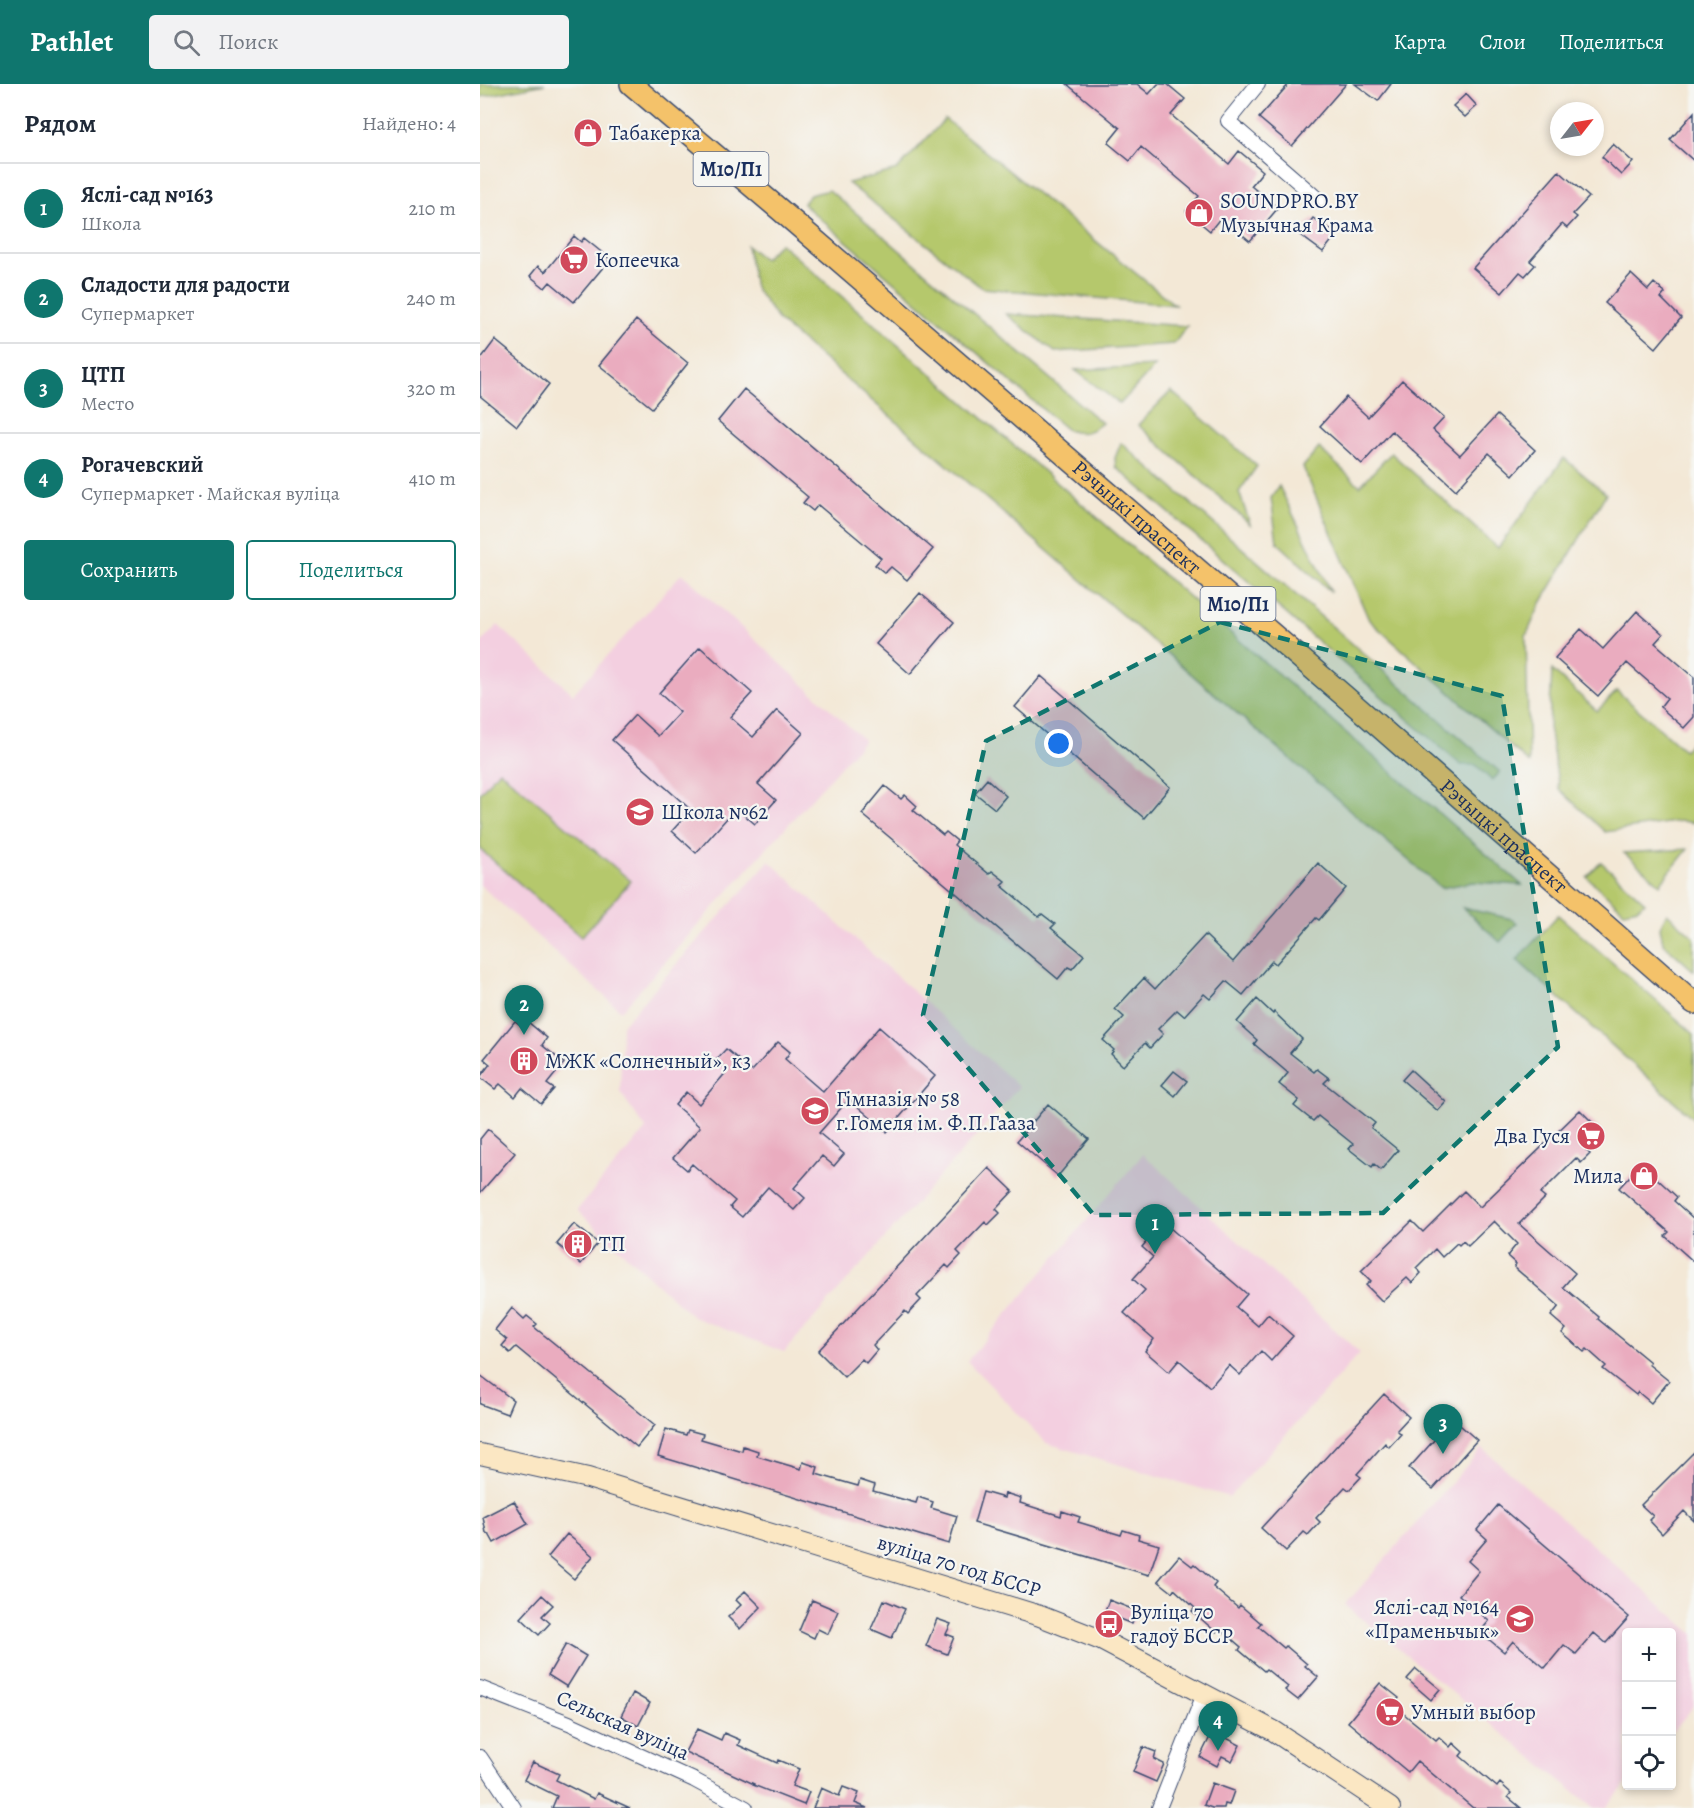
<!DOCTYPE html>
<html lang="ru">
<meta charset="utf-8">
<style>
body{margin:0;font-family:Alegreya,serif;background:#f2f2f3;color:#1f2937}
.controls{position:absolute;right:18px;bottom:18px;display:grid;overflow:hidden;border-radius:6px;box-shadow:0 3px 9px #0003}
.controls button{width:54px;height:54px;display:grid;place-items:center;padding:0;border:0;border-bottom:2px solid #e0e1e3;background:#fff;color:#1f2937;font:30px sans-serif}
.compass{position:absolute;left:1070px;top:18px;width:54px;height:54px;border-radius:50%;background:#fff;box-shadow:0 3px 9px #0003;rotate:59deg}
.you{position:absolute;left:579px;top:660px;width:21px;height:21px;margin:-15px;border:4px solid #fff;border-radius:50%;background:#1a73e8;box-shadow:0 0 0 9px #1a73e833}
.badge{display:grid;place-items:center;width:39px;height:39px;border-radius:50%;background:#0f766e;color:#fff;font-size:20px;font-weight:700}
.pin{position:absolute;translate:-50% -50px;filter:drop-shadow(0 2px 3px #0008)}
.pin::after{content:'';position:absolute;top:32px;width:21px;height:18px;background:inherit;clip-path:polygon(0 0,100% 0,50% 100%)}
.list{margin:0;padding:0;list-style:none}
h2{display:flex;justify-content:space-between;align-items:center;height:78px;margin:0;padding:0 24px;font-size:26px}
h2 small{font-size:20px;font-weight:400;color:#747a83}
.list li{display:grid;grid-template-columns:39px 1fr auto;gap:18px;align-items:center;box-sizing:border-box;height:90px;padding:0 24px;border-top:2px solid #e0e1e3}
.list b{display:block;font-size:22px;white-space:nowrap}
.list p{margin:0;font-size:20px;white-space:nowrap;color:#747a83}
.list em{font-size:20px;font-style:normal;color:#747a83}
.actions{display:flex;gap:12px;padding:18px 24px}
.actions a{flex:1;padding:14px 0;border:2px solid #0f766e;border-radius:6px;text-align:center;font-size:21px;color:#0f766e}
.actions .main{background:#0f766e;color:#fff}
.icon{flex:none;width:33px;height:33px;fill:none;stroke:currentColor;stroke-width:2;stroke-linecap:round;stroke-linejoin:round}
.map{position:relative;flex:none;width:1214px;height:1724px;overflow:hidden}
header{display:flex;align-items:center;gap:36px;box-sizing:border-box;height:84px;padding:0 30px;background:#0f766e;color:#fff}
header strong{font-size:28px}
nav{display:flex;gap:33px;margin-inline-start:auto;font-size:21px}
.search{width:420px;height:54px;background:#f2f2f3;display:flex;align-items:center;gap:15px;box-sizing:border-box;padding:0 21px;border-radius:6px;color:#747a83;font-size:22px}
main{display:flex}
aside{flex:1;background:#fff}
.map>svg:first-child{display:block}
.built{fill:#f3cfe0}
.green{fill:#b5c86c;stroke:#687c65;stroke-width:1.5}
.building{fill:#eaacbf}
.lines{fill:none;stroke-linecap:round;stroke-linejoin:round}
.street-casing{stroke:#3b4b70;stroke-width:16}
.secondary-casing{stroke:#3b4b70;stroke-width:22}
.primary-casing{stroke:#3b4b70;stroke-width:24}
.street{stroke:#fff;stroke-width:14}
.secondary{stroke:#fbe7c3;stroke-width:20}
.primary{stroke:#f4c26a;stroke-width:21}
.marked{fill:#0f766e;fill-opacity:0.2;stroke:#0f766e;stroke-width:4.5;stroke-dasharray:12 8;stroke-linejoin:round}
.labels{text-anchor:middle;dominant-baseline:central;stroke-width:4.5;stroke-linejoin:round;paint-order:stroke}
.shield{fill:#f6f6f2;stroke:#5d6b8a;stroke-width:1.5}
.shield-label{font-size:20px;font-weight:bold;fill:#1b2f5e}
.poi-label{font-size:21px;fill:#1b2f5e;stroke:#f6f6f2;text-anchor:start}
.street-label{font-size:21px;fill:#1b2f5e;stroke:#f6f6f2}
</style>
<header>
<strong>Pathlet</strong>
<div class="search"><svg class="icon" aria-label="search" viewBox="0 0 24 24"><circle cx="10" cy="10" r="6"/><path d="M15 15l6 6"/></svg>Поиск</div>
<nav><a>Карта</a><a>Слои</a><a>Поделиться</a></nav>
</header>
<main>
<aside>
<h2>Рядом<small>Найдено: 4</small></h2>
<ul class="list">
<li><span class="badge">1</span><div><b>Яслі-сад №163</b><p>Школа</p></div><em>210 m</em></li>
<li><span class="badge">2</span><div><b>Сладости для радости</b><p>Супермаркет</p></div><em>240 m</em></li>
<li><span class="badge">3</span><div><b>ЦТП</b><p>Место</p></div><em>320 m</em></li>
<li><span class="badge">4</span><div><b>Рогачевский</b><p>Супермаркет · Майская вуліца</p></div><em>410 m</em></li>
</ul>
<div class="actions"><a class="main">Сохранить</a><a>Поделиться</a></div>
</aside>
<div class="map">
<svg width="1214" height="1724" viewBox="0 0 1214 1724">
<rect width="100%" height="100%" fill="#f6f6f2"/>
<filter id="ink" filterUnits="userSpaceOnUse"><feTurbulence type="fractalNoise" baseFrequency=".0167" numOctaves="2"/><feDisplacementMap in="SourceGraphic" scale="12" xChannelSelector="R" yChannelSelector="G"/><feConvolveMatrix kernelMatrix="1 2 1 2 8 2 1 2 1" color-interpolation-filters="sRGB"/></filter>
<filter id="wash" filterUnits="userSpaceOnUse"><feTurbulence type="fractalNoise" baseFrequency=".008" numOctaves="4" result="noise"/><feDisplacementMap in="SourceGraphic" scale="24" xChannelSelector="R" yChannelSelector="G"/><feGaussianBlur stdDeviation="1.35" result="paint"/><feColorMatrix in="noise" values="0 0 0 0 0 0 0 0 0 0 0 0 0 0 0 0 0 1.4 0 .05"/><feComposite in="paint" operator="in"/></filter>
<g filter="url(#wash)">
<rect width="100%" height="100%" fill="#f3e8d6"/>
<!-- built -->
<path class="built" d="M202,489L384,656L141,927L0,801V560L18,541L93,610Z
M289,777L539,1003L304,1268L213,1233L97,1126L166,1045L140,1008L142,941Z
M663,1070L880,1269L749,1413L566,1359L487,1277Z
M1002,1364L1214,1550V1622L1192,1648V1548H1146V1700L1126,1724H1114L865,1521Z"/>
<!-- green -->
<path class="green" d="M0,0H65L0,13Z
M465,35L695,221L502,204L368,99L417,86Z
M349,106L622,339C610,349 602,351 587,346L323,120L330,111Z
M300,159L1042,801L993,798L961,804L299,237L275,204L267,162L284,175Z
M526,230L707,242L694,260L575,268Z
M675,282L640,320L595,286Z
M691,307L777,382L759,408L770,440L658,341Z
M641,359L1020,688L1012,697L996,681H981L636,383L635,374Z
M839,364L880,402L911,369L1018,464L1084,374L1126,410L1061,519L1046,552L1049,679L889,536L823,383Z
M799,402L851,508L797,458L791,414Z
M1072,586L1117,627L1137,607L1204,666L1214,655V739L1201,737L1125,748L1079,705L1069,643Z
M19,686L151,797L101,853L0,765V709Z
M1208,765L1180,800L1144,769Z
M1121,778L1165,818L1158,824L1144,827L1107,793Z
M983,824L1032,835L1037,839L1020,858Z
M1187,829L1214,853V887L1183,859L1180,843Z
M1078,831L1214,950V1035L1037,876Z"/>
<g id="blocks">
<!-- building -->
<path class="building" d="M587,0H657L669,10L678,0H687L705,15L691,31L749,80L759,67L783,87L771,102L798,124L770,157L741,133L730,147L706,127L719,112L661,63L650,77L628,59L640,44Z
M809,0H866L812,62L779,34Z
M875,0H911L898,17Z
M986,10L997,22L985,33L973,22Z
M1214,28V77L1190,56Z
M1133,60L1153,78L1141,91L1122,73Z
M1079,87L1109,113L1093,130L1097,133L1087,144L1082,140L1050,177L1055,181L1045,192L1040,188L1022,209L993,184Z
M833,134L857,150L843,168L820,151Z
M94,152L101,158L104,154L130,175L94,218L70,198L65,204L50,192L58,182L65,188Z
M1151,190L1168,206L1174,199L1185,209L1181,214L1201,234L1176,264L1125,219Z
M156,236L208,279L172,324L119,281Z
M15,256L69,300L37,342L0,312V276Z
M922,296L964,334L953,346L980,371L1017,331L1055,366L1033,391L1009,369L976,406L912,347L882,380L840,342L866,313L888,333Z
M264,305L453,465L427,496L411,483L405,489L395,481L401,474L338,421L333,427L323,419L328,413L238,337Z
M440,509L474,538L430,590L396,560Z
M1157,527L1183,550L1175,559L1214,593V633L1204,644L1180,623L1187,614L1147,579L1118,612L1075,574L1101,545L1123,565Z
M220,563L272,609L250,633L273,653L297,626L323,649L278,700L296,716L275,740L256,724L216,769L192,747L211,726L132,656L155,631L178,652L200,628L179,609Z
M561,592L690,703L664,734L535,623Z
M507,695L526,712L515,725L495,709Z
M405,702L421,715L425,711L437,722L433,726L463,751L466,748L477,757L474,761L509,790L512,787L525,797L521,801L559,833L562,830L575,840L571,844L604,871L592,885L588,883L578,895L382,730Z
M838,779L866,804L839,836L836,834L796,880L792,877L763,911L746,897L730,915L724,910L704,932L697,926L678,945L683,950L670,964L665,959L643,982L631,970L634,966L623,956L644,933L635,925L664,894L675,905L725,851L753,878Z
M777,915L793,930L794,928L822,955L810,969L834,988L837,985L849,994L844,999L895,1039L891,1044L918,1066L901,1086L894,1080L892,1083L869,1065L873,1060L838,1032L833,1037L814,1022L819,1016L799,1000L808,989L774,960L777,956L757,938Z
M35,937L43,943L48,938L67,954L62,961L84,979L67,1000L74,1005L61,1020L42,1004L35,1013L20,1000L15,1005L0,993L10,980L4,975Z
M399,943L455,992L407,1048L369,1015L339,1049L364,1070L354,1082L342,1072L314,1104L325,1114L314,1126L288,1103L262,1133L250,1123L255,1117L212,1080L207,1086L193,1074L220,1043L195,1021L206,1008L219,1020L248,986L236,976L246,965L272,987L298,958L310,968L305,975L343,1008Z
M931,986L966,1018L958,1027L922,996Z
M694,987L707,997L695,1012L682,1001Z
M568,1020L609,1055L578,1092L537,1057Z
M1100,1026L1123,1049L1106,1066L1110,1070L1101,1079L1096,1074L1060,1110L1065,1114L1039,1140L1095,1189L1083,1203L1119,1233L1118,1235L1170,1278L1168,1280L1189,1297L1171,1319L1158,1308L1156,1311L1123,1285L1126,1282L1107,1265L1104,1268L1082,1249L1086,1245L1071,1232L1079,1222L1034,1183L1036,1180L1027,1172L1037,1160L1014,1137L988,1162L983,1157L979,1161L977,1159L962,1173L955,1165L936,1184L941,1189L932,1199L927,1194L902,1217L886,1201L891,1197L881,1187L932,1137L943,1148L984,1107L1000,1123Z
M8,1045L35,1069L0,1109V1055Z
M1161,1080L1197,1113L1194,1117L1214,1135V1178L1185,1152L1189,1148L1139,1104Z
M509,1084L533,1107L516,1125L520,1129L508,1141L505,1138L477,1167L481,1171L469,1184L466,1181L437,1212L441,1216L428,1230L425,1227L393,1261L397,1266L386,1279L382,1275L364,1293L338,1267Z
M683,1138L767,1210L756,1223L778,1242L788,1230L813,1252L791,1277L781,1267L760,1291L749,1281L730,1303L699,1276L689,1288L665,1267L674,1255L644,1229L665,1206L653,1195L673,1173L662,1163Z
M94,1140L118,1159L101,1180L77,1160Z
M32,1224L44,1235L47,1232L57,1240L54,1243L175,1341L157,1363L36,1263L30,1269L22,1262L27,1256L15,1246Z
M0,1291L33,1316L27,1330L0,1320Z
M904,1310L929,1333L917,1346L921,1350L909,1363L905,1359L877,1390L881,1393L869,1406L865,1403L836,1434L840,1438L828,1451L824,1448L806,1467L781,1444Z
M973,1335L997,1356L953,1405L929,1384Z
M186,1345L206,1351L208,1346L223,1350L221,1355L262,1367L263,1362L278,1367L277,1372L321,1385L323,1378L338,1383L336,1390L378,1402L380,1396L395,1401L393,1407L436,1419L438,1413L453,1418L451,1424L477,1432L469,1460L178,1372Z
M1214,1368V1437L1204,1427L1182,1450L1169,1436L1173,1432L1161,1421Z
M503,1408L524,1414L525,1409L541,1414L540,1419L581,1432L582,1427L600,1433L598,1438L641,1451L643,1446L659,1451L658,1455L679,1461L669,1491L494,1439Z
M34,1417L48,1440L14,1459L9,1450L6,1449L3,1433Z
M1018,1421L1149,1533L1126,1559L1114,1549L1096,1570L1084,1561L1065,1584L1033,1557L1024,1568L1000,1548L1009,1537L979,1511L999,1487L988,1477L1007,1455L997,1446Z
M87,1450L113,1472L94,1495L68,1473Z
M699,1472L712,1482L714,1480L736,1499L733,1503L758,1524L760,1521L781,1539L778,1542L804,1564L806,1562L827,1580L825,1582L838,1593L818,1616L805,1606L808,1603L786,1585L784,1587L759,1566L761,1563L739,1544L736,1548L712,1527L715,1524L694,1505L692,1508L678,1497Z
M265,1507L281,1523L260,1545L248,1533L261,1521L256,1516Z
M62,1511L73,1521L62,1532L70,1539L59,1551L41,1534Z
M332,1516L358,1527L348,1550L338,1545L334,1554L319,1547Z
M404,1516L425,1525L412,1554L391,1545Z
M629,1516L657,1527L652,1540L624,1529Z
M457,1535L471,1540L466,1550L474,1553L467,1570L446,1562Z
M86,1560L106,1572L87,1603L68,1591Z
M936,1585L960,1605L951,1616L927,1595Z
M900,1599L919,1614L913,1621L956,1656L959,1653L970,1663L973,1659L983,1668L980,1672L1017,1703L1020,1699L1031,1709L1028,1713L1041,1724H993L937,1677L928,1688L868,1638Z
M153,1609L170,1619L158,1642L141,1632Z
M217,1645L241,1656L244,1649L260,1656L258,1661L297,1679L298,1676L319,1685L312,1702L329,1708L324,1721L273,1701L274,1700L205,1668Z
M733,1647L760,1661L752,1677L742,1672L737,1682L720,1673Z
M663,1663L676,1668L674,1675L684,1680L676,1698L653,1688Z
M53,1678L79,1690L76,1696L114,1715L117,1709L150,1724H72L77,1712L44,1696Z
M732,1699L754,1707L749,1721L745,1720L744,1724H732L724,1721Z
M363,1703L379,1709L375,1719L387,1724H333L341,1704L359,1712Z"/>
</g>
</g>
<g filter="url(#ink)">
<use href="#blocks" fill-opacity="0" stroke="#3b4b70" stroke-width="1.5"/>
<g class="lines">
<!-- street casing -->
<g class="street-casing">
<path id="street" d="M778,0L748,37L840,117
M0,1604L89,1639L214,1696L266,1724
M0,1673L34,1724
M679,1724L724,1610"/>
</g>
<!-- secondary casing -->
<g class="secondary-casing">
<path id="secondary" d="M0,1370L108,1394L560,1532L621,1556L794,1647L910,1724"/>
</g>
<!-- primary casing -->
<g class="primary-casing">
<g id="primary">
<path id="s1" d="M151,0L299,125L869,616L1214,919"/>
</g>
</g>
<!-- street -->
<use href="#street" class="street"/>
<!-- secondary -->
<use href="#secondary" class="secondary"/>
<!-- primary -->
<use href="#primary" class="primary"/>
</g>
</g>
<!-- marked area -->
<path class="marked" d="M740,538L1022,612L1078,963L903,1129L614,1131L443,931L506,657Z"/>
<!-- icons -->
<defs>
<g id="shop-disc" transform="scale(1.5)"><circle r="9.5" fill="#d1495b" stroke="#f6f6f2"/><path d="M-5-2.5h2.3a2.7 3.5 0 0 1 5.4 0H5L5.5 6h-11ZM-1.5-2.5h3a1.5 2.3 0 0 0-3 0Z" fill="#fff"/></g>
<g id="supermarket-disc" transform="scale(1.5)"><circle r="9.5" fill="#d1495b" stroke="#f6f6f2"/><path d="M-6-5.5h2.5l.6 2H6L4.5 2H-2.5L-4.4-4H-6ZM-1.5 3.2a1.3 1.3 0 1 0 .1 0ZM3 3.2a1.3 1.3 0 1 0 .1 0Z" fill="#fff"/></g>
<g id="school-disc" transform="scale(1.5)"><circle r="9.5" fill="#d1495b" stroke="#f6f6f2"/><path d="M0-5L7-2L0 1L-7-2ZM-4 1L0 2.5L4 1V4Q0 6-4 4Z" fill="#fff"/></g>
<g id="building-disc" transform="scale(1.5)"><circle r="9.5" fill="#d1495b" stroke="#f6f6f2"/><path d="M-4-6H4V6H1V3H-1V6H-4ZM-2.5-4.3h1.7v1.8h-1.7ZM.8-4.3h1.7v1.8H.8ZM-2.5-1h1.7V.8h-1.7ZM.8-1h1.7V.8H.8Z" fill="#fff"/></g>
<g id="bus-disc" transform="scale(1.5)"><circle r="9.5" fill="#d1495b" stroke="#f6f6f2"/><path d="M-5-6H5V4H4V6H2V4H-2V6H-4V4H-5ZM-3.5-4V0h7V-4ZM-3.5 1.2v1.5H-2V1.2ZM2 1.2v1.5H3.5V1.2Z" fill="#fff"/></g>
</defs>
<g fill-rule="evenodd">
<use href="#shop-disc" x="108" y="49"/>
<use href="#shop-disc" x="719" y="129"/>
<use href="#supermarket-disc" x="94" y="176"/>
<use href="#school-disc" x="160" y="728"/>
<use href="#building-disc" x="44" y="977"/>
<use href="#school-disc" x="335" y="1027"/>
<use href="#supermarket-disc" x="1111" y="1052"/>
<use href="#shop-disc" x="1164" y="1092"/>
<use href="#building-disc" x="98" y="1160"/>
<use href="#school-disc" x="1040" y="1535"/>
<use href="#bus-disc" x="629" y="1540"/>
<use href="#supermarket-disc" x="910" y="1628"/>
</g>
<g class="labels">
<!-- shield labels -->
<g class="shield">
<rect x="213.5" y="68" width="75" height="34" rx="4.5"/>
<rect x="720.5" y="503" width="75" height="34" rx="4.5"/>
</g>
<g class="shield-label">
<text x="251" y="85">М10/П1</text>
<text x="758" y="520">М10/П1</text>
</g>
<!-- poi labels -->
<g class="poi-label">
<text x="129" y="49">Табакерка</text>
<text x="740" y="117">SOUNDPRO.BY<tspan x="740" dy="24">Музычная Крама</tspan></text>
<text x="115" y="176">Копеечка</text>
<text x="181" y="728">Школа №62</text>
<text x="65" y="977">МЖК «Солнечный», к3</text>
<text x="356" y="1015">Гімназія № 58<tspan x="356" dy="24">г.Гомеля ім. Ф.П.Гааза</tspan></text>
<text x="1090" y="1052" text-anchor="end">Два Гуся</text>
<text x="1143" y="1092" text-anchor="end">Мила</text>
<text x="119" y="1160">ТП</text>
<text x="1019" y="1523" text-anchor="end">Яслі-сад №164<tspan x="1019" dy="24">«Праменьчык»</tspan></text>
<text x="650" y="1528">Вуліца 70<tspan x="650" dy="24">гадоў БССР</tspan></text>
<text x="931" y="1628">Умный выбор</text>
</g>
<!-- street labels -->
<g class="street-label">
<text stroke="none"><textPath href="#s1" startOffset="666">Рэчыцкі праспект</textPath></text>
<text stroke="none"><textPath href="#s1" startOffset="1152">Рэчыцкі праспект</textPath></text>
<text transform="translate(479 1482) rotate(17)">вуліца 70 год БССР</text>
<text transform="translate(143 1641) rotate(24)">Сельская вуліца</text>
</g>
</g>
</svg>
<div class="controls">
<button>+</button>
<button>−</button>
<button><svg class="icon" aria-label="locate" viewBox="0 0 24 24"><circle cx="12" cy="12" r="6"/><path d="M12 2v4M12 18v4M2 12h4M18 12h4"/></svg></button>
</div>
<svg class="compass" viewBox="-18 -18 36 36"><path d="M0-13l5 13h-10z" fill="#e53935"/><path d="M0 13l5-13h-10z" fill="#747a83"/></svg>
<div class="you"></div>
<div class="pin badge" style="left:675px;top:1170px">1</div>
<div class="pin badge" style="left:44px;top:951px">2</div>
<div class="pin badge" style="left:963px;top:1370px">3</div>
<div class="pin badge" style="left:738px;top:1667px">4</div>
</div>
</main>
